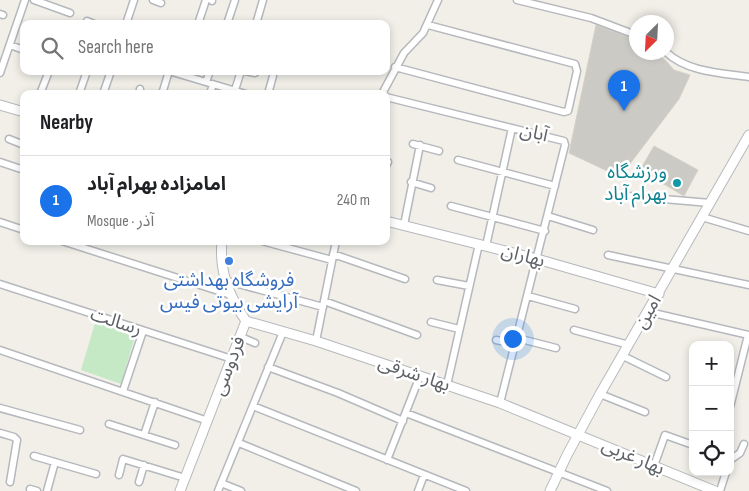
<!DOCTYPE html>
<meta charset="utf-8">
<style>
body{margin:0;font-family:"Sofia Sans Condensed","Noto Sans Arabic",sans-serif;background:#f6f6f6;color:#202124}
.controls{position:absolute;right:15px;bottom:15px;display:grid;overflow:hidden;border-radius:10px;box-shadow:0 2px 8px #0003}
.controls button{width:45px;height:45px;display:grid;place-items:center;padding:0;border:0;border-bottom:1px solid #e0e0e0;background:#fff;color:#202124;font:25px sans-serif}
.compass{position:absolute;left:629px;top:15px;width:45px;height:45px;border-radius:50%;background:#fff;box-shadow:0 2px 8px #0003;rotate:204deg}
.you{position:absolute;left:512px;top:338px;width:18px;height:18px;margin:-12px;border:4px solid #fff;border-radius:50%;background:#1a73e8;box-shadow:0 0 0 8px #1a73e833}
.badge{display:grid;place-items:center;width:32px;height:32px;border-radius:50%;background:#1a73e8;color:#fff;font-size:16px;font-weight:700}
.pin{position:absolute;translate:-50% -41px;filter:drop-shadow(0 1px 2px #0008)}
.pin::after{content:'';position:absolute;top:26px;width:18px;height:15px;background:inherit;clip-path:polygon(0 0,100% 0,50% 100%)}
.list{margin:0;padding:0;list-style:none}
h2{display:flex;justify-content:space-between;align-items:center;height:65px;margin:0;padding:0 20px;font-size:21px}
h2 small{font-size:16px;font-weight:400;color:#757577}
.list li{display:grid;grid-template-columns:32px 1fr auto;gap:15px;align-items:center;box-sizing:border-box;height:90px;padding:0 20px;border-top:1px solid #e0e0e0}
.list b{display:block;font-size:19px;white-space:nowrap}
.list p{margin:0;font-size:16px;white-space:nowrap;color:#757577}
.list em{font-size:16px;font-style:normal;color:#757577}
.icon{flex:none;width:28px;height:28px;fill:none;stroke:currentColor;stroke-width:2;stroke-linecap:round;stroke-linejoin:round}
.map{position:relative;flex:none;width:749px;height:491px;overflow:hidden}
.search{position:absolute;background:#fff;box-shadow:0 2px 8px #0003;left:20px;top:20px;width:370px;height:55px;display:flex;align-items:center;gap:12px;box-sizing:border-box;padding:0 18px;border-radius:10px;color:#757577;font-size:19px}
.panel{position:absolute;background:#fff;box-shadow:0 2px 8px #0003;left:20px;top:90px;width:370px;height:155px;border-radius:10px}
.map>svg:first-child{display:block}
.park{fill:#c5e8c5}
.building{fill:#cccac5;stroke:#d6d1c6}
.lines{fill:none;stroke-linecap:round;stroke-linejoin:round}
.minor-casing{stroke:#b5b8bc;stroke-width:9}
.tertiary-casing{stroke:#b5b8bc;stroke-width:11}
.secondary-casing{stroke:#b6babf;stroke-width:11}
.minor{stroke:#fff;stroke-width:6}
.tertiary{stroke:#fff;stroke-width:9}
.secondary{stroke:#fff;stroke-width:9}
.culture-dot{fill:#0f9aa8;stroke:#fff;stroke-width:2}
.shop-dot{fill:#3f7fe0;stroke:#fff;stroke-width:2}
.labels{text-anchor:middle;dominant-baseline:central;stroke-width:5;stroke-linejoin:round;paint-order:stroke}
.street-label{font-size:19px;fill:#5f6368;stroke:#fff}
.culture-label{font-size:19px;fill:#0d838f;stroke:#fff;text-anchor:end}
.shop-label{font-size:19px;fill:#366cbe;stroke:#fff}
</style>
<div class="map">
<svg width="749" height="491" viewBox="0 0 749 491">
<rect width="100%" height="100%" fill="#f1efe8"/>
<!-- park -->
<path class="park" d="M96,320L136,333L121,384L81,370Z"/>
<!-- building -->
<path class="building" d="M596,25L636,40V52H655L666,61L674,70L690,75L679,99L620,177L569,153Z
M654,146L698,170L684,196L640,170Z"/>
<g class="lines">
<!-- minor casing -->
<g class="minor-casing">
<path id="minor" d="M34,0L70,13
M153,0L161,3
M211,0L212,1
M517,0L591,18L636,35
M0,14L3,15
M87,21L94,24
M126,24L134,0
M198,24L206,0
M227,24L235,0
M256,24L263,0
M10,45L24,50
M666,52C687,72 721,73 749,77
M395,67L564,112L568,111L577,71L575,64L428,25
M245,71L255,73
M0,73L25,0
M206,82L210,71
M235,90L241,71
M40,94L49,71
M79,94L87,71
M103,94L111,71
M139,94L140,89
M162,94L169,71L246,94
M210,94L213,84
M268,94L273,76
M382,94L404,53L423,33L438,0
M386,97L564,141L565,145L500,403
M9,139L24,145
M413,144L439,151
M458,160L555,186
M0,162L24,170
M386,166L388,162
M411,182L431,188
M629,196L710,203
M451,206L545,231
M548,216L593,230
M702,217L749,231
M0,222L24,230
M404,225L420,145
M62,241L231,295
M262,241L332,260
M486,246L512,128
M333,254L405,279
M608,255L749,285
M224,280L323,307
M437,280L469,286
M0,284L232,359
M528,296L575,309
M324,301L417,335
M649,312L749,335
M431,322L459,329
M574,330L629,345
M241,337L255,343
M517,338L556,348
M496,340L515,344
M316,341L336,241
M0,350L208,421
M623,356L666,377
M268,367L338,393L403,421
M447,385L479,244
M123,391L143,331
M600,394L645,412
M253,406L466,491
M730,407L748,335
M0,408L80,430
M406,413L607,491
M109,424L175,445
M0,433L14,437L17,440L10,482
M144,435L155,402
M239,443L356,491
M34,456L96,474
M387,460L420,376
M730,460L740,453L744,444
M654,466L665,435L693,445
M119,475L123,459L185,478
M139,482L144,465
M221,483L241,491
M30,489L37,491
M47,491L55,462
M218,491L283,332
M418,491L424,475
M720,491L726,472"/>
</g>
<!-- tertiary casing -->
<g class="tertiary-casing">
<path id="tertiary" d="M0,105L24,112
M386,221L537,259L659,294
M246,321L316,341L500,403L715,491
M180,491L246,321C229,296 219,272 222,241"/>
</g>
<!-- secondary casing -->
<g class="secondary-casing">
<path id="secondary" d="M550,491L567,455L600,394L749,135"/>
</g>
<!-- minor -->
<use href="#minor" class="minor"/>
<!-- tertiary -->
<use href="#tertiary" class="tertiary"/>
<!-- secondary -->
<use href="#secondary" class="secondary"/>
</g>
<!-- markers -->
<circle class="culture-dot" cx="677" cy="183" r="5"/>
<circle class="shop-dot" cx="229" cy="261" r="5"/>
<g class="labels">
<!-- street labels -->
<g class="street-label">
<text transform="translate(534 133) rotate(13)">آبان</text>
<text transform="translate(523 256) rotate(15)">بهاران</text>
<text transform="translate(648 312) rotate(-60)">امین</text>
<text transform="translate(116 322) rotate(18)">رسالت</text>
<text transform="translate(229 366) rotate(-69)">فردوسی</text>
<text transform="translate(414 374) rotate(19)">بهار شرقی</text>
<text transform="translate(633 457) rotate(23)">بهار غربی</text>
</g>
<!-- culture labels -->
<g class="culture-label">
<text x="667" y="172">ورزشگاه<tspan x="667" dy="22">بهرام آباد</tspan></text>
</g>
<!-- shop labels -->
<g class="shop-label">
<text x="229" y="280">فروشگاه بهداشتی<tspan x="229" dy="22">آرایشی بیوتی فیس</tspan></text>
</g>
</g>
</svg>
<div class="controls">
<button>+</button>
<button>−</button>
<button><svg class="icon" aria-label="locate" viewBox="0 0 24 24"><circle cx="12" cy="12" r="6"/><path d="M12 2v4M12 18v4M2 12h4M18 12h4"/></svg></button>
</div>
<svg class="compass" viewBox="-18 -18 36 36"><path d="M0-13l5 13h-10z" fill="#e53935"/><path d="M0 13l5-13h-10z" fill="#757577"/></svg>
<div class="you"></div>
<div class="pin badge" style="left:624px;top:111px">1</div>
<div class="search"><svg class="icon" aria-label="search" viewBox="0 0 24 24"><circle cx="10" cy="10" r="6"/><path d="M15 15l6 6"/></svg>Search here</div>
<section class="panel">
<h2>Nearby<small></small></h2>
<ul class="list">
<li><span class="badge">1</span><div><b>امامزاده بهرام آباد</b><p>Mosque · آذر</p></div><em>240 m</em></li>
</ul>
</section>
</div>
